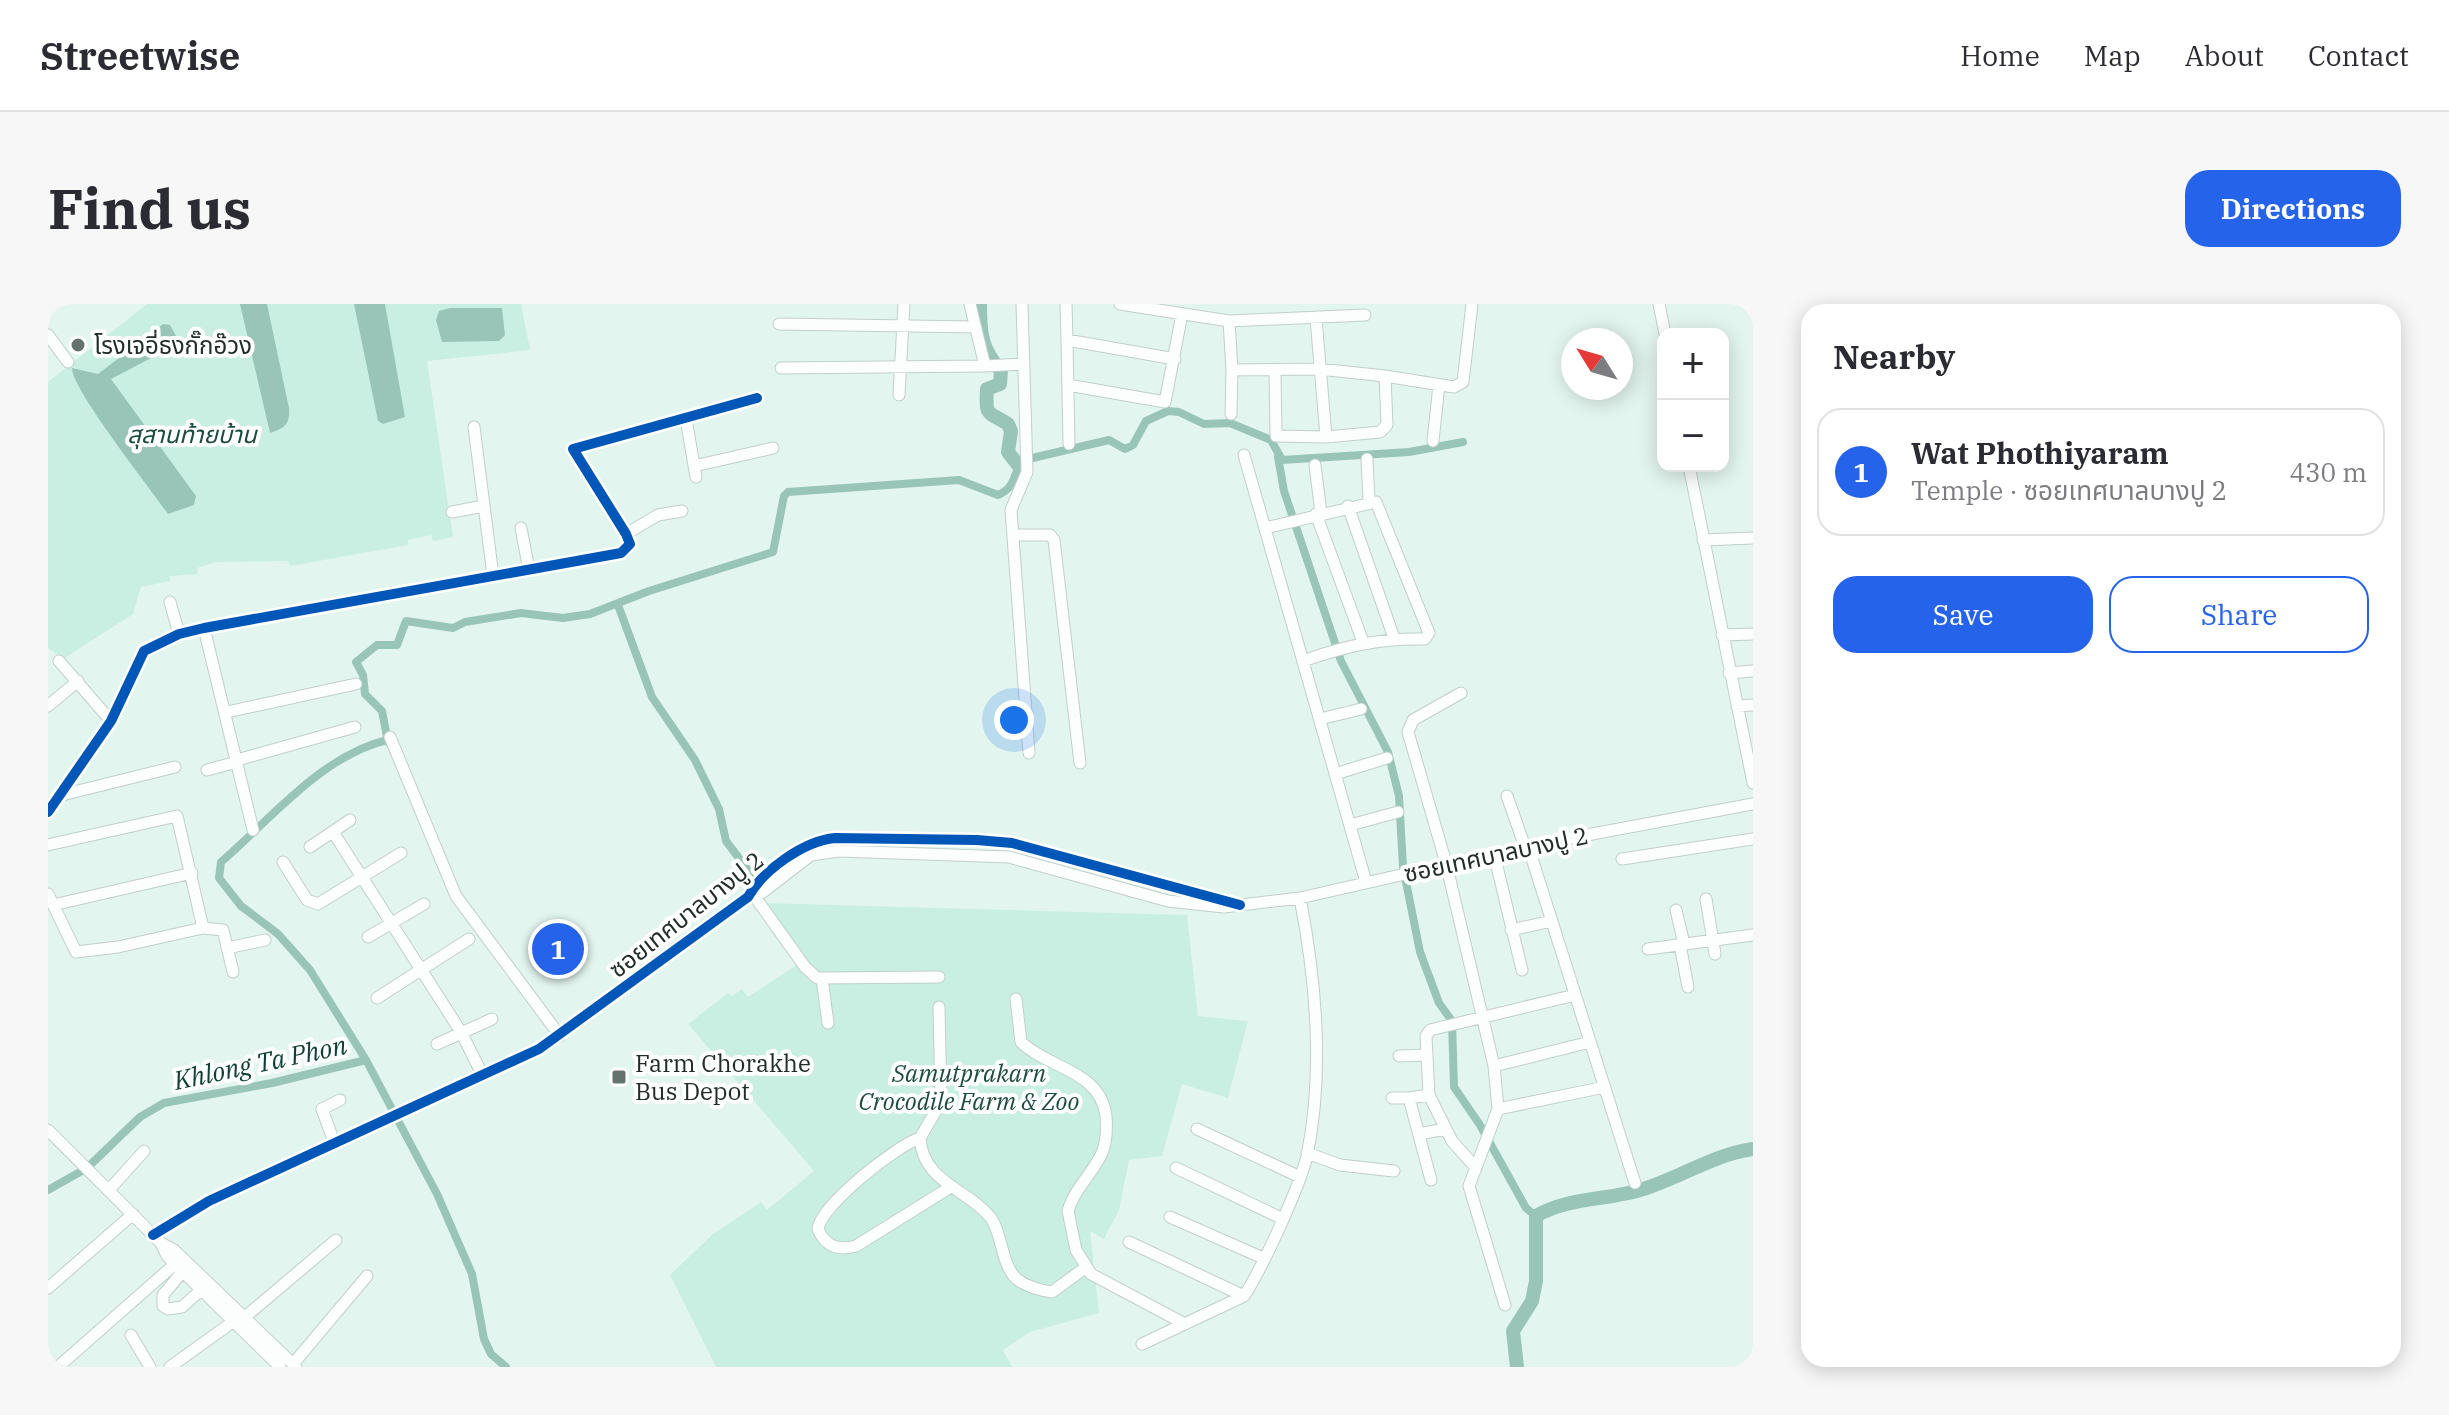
<!DOCTYPE html>
<meta charset="utf-8">
<style>
body{margin:0;font-family:"IBM Plex Serif","Noto Sans Thai",serif;background:#f7f7f7;color:#2b2b33}
.controls{position:absolute;right:24px;top:24px;display:grid;overflow:hidden;border-radius:16px;box-shadow:0 4px 20px #0003}
.controls button{width:72px;height:72px;display:grid;place-items:center;padding:0;border:0;border-bottom:2px solid #e1e1e2;background:#fff;color:#2b2b33;font:40px sans-serif}
.compass{position:absolute;left:1513px;top:24px;width:72px;height:72px;border-radius:50%;background:#fff;box-shadow:0 4px 20px #0003;rotate:307deg}
.you{position:absolute;left:966px;top:416px;width:28px;height:28px;margin:-20px;border:6px solid #fff;border-radius:50%;background:#1a73e8;box-shadow:0 0 0 12px #1a73e833}
.badge{display:grid;place-items:center;width:52px;height:52px;border-radius:50%;background:#2563eb;color:#fff;font-size:26px;font-weight:700}
.pin{position:absolute;translate:-50% -50%;border:4px solid #fff;box-shadow:0 2px 8px #0006}
.list{margin:0;padding:0;list-style:none}
h2{display:flex;justify-content:space-between;align-items:center;height:104px;margin:0;padding:0 32px;font-size:34px}
h2 small{font-size:26px;font-weight:400;color:#7c7c81}
.list li{display:grid;grid-template-columns:52px 1fr auto;gap:24px;align-items:center;box-sizing:border-box;height:128px;margin:0 16px 16px;padding:0 16px;border:2px solid #e1e1e2;border-radius:24px}
.list b{display:block;font-size:30px;white-space:nowrap}
.list p{margin:0;font-size:26px;white-space:nowrap;color:#7c7c81}
.list em{font-size:26px;font-style:normal;color:#7c7c81}
.actions{display:flex;gap:16px;padding:24px 32px}
.actions a{flex:1;padding:18px 0;border:2px solid #2563eb;border-radius:24px;text-align:center;font-size:28px;color:#2563eb}
.actions .main{background:#2563eb;color:#fff}
.map{position:relative;flex:none;width:1705px;height:1063px;overflow:hidden;border-radius:24px}
header{display:flex;align-items:center;gap:48px;box-sizing:border-box;height:112px;padding:0 40px;background:#fff;border-bottom:2px solid #e1e1e2}
header strong{font-size:38px}
nav{display:flex;gap:44px;margin-inline-start:auto;font-size:28px}
.intro{display:flex;align-items:center;justify-content:space-between;box-sizing:border-box;height:192px;padding:0 48px}
h1{margin:0;font-size:56px}
.button{padding:20px 36px;border-radius:24px;background:#2563eb;color:#fff;font-size:28px;font-weight:700}
main{display:flex;gap:48px;padding:0 48px}
aside{flex:1;background:#fff;border-radius:24px;box-shadow:0 4px 20px #0003}
.map>svg:first-child{display:block}
.green{fill:#c9efe3}
.water{fill:#99c5b8}
.lines{fill:none;stroke-linecap:round;stroke-linejoin:round}
.canal{stroke:#99c5b8;stroke-width:8}
.river{stroke:#99c5b8;stroke-width:14}
.minor-casing{stroke:#c1cfca;stroke-width:13}
.minor{stroke:#fbfefd;stroke-width:11}
.cycleway-casing{stroke:#fff;stroke-width:15}
.cycleway{stroke:#0057b8;stroke-width:10}
.poi-dot{fill:#65736e;stroke:#fff;stroke-width:3}
.labels{text-anchor:middle;dominant-baseline:central;stroke-width:8;stroke-linejoin:round;paint-order:stroke}
.poi-label{font-size:24px;fill:#212d29;stroke:#fff;text-anchor:start}
.park-label{font-size:24px;font-style:italic;fill:#1c4c3f;stroke:#fff}
.street-label{font-size:24px;fill:#212d29;stroke:#fff}
.water-label{font-size:26px;font-style:italic;fill:#0f4034;stroke:#fff}
</style>
<header>
<strong>Streetwise</strong>
<nav><a>Home</a><a>Map</a><a>About</a><a>Contact</a></nav>
</header>
<div class="intro"><h1>Find us</h1><a class="button">Directions</a></div>
<main>
<div class="map">
<svg width="1705" height="1063" viewBox="0 0 1705 1063">
<rect width="100%" height="100%" fill="#e3f5ef"/>
<!-- green -->
<path class="green" d="M99,0H473L482,46L379,57L405,233L385,237L383,231L360,236V241L242,262L240,257L168,258L149,264L150,270L122,272V277L93,283L85,310L15,355L0,344V78Z
M716,599L1139,611L1150,712L1200,717L1180,794L1134,780L1114,852L1081,856L1071,906L1056,935L1042,927L1051,1009L982,1028L955,1046L964,1063H668L622,971L665,930L713,898L719,906L766,867L640,720L680,689L684,692L694,685L700,693L756,656Z"/>
<!-- water -->
<path class="water" d="M192,0H219L241,104C242,121 237,124 222,129Z
M306,0H337L357,113L335,120L330,117Z
M402,4H454L457,31L451,37L394,38L388,16L391,7Z
M115,20L122,21L132,39L63,75L148,192L146,201L120,210C103,185 24,86 24,64L50,70Z"/>
<g class="lines">
<!-- canal -->
<path class="canal" d="M1230,153L1236,187L1293,357L1340,448L1351,492L1355,563
M570,301L604,393L647,456L671,505L678,537L703,570
M339,436C273,452 223,515 173,558L171,574L193,602L230,630L262,666L318,756L389,890L424,970L436,1035L443,1050L458,1063
M340,438L334,407L317,390L315,371L308,358L329,341H349L358,317L405,324L417,318L473,309L515,314L542,310L601,287L725,248L736,192L740,188L911,176L950,191C971,182 964,166 976,156L1061,136L1077,145L1085,141L1098,117L1120,107L1131,108L1156,120L1182,119L1223,136L1234,156L1361,148L1415,138
M1357,573L1372,648L1391,699L1404,717L1406,783L1432,821L1478,904L1488,912
M0,886L39,864L92,813L116,799L224,779L318,756"/>
<!-- river -->
<path class="river" d="M932,0C932,29 933,45 953,67L952,80L939,85C937,114 940,107 960,120L963,127L960,148L970,161
M1469,1063L1465,1027L1484,997L1488,977V912C1519,894 1555,896 1589,887C1629,876 1663,851 1705,845"/>
<!-- minor casing -->
<g class="minor-casing">
<path id="minor" d="M922,0L937,62L976,60
M974,0L979,168L963,206L981,449
M1018,0L1019,36
M1072,0L1181,17L1317,11
M1611,0L1617,30
M1268,14L1278,133L1332,128L1339,121L1337,72L1406,83L1415,78L1424,0
M1181,17L1184,66L1271,65L1337,72
M731,20L927,23
M0,31L20,58
M733,64L937,62
M1227,67L1228,132L1278,133
M1020,81L1117,98L1134,10
M851,91L856,0
M1183,110L1184,66
M638,115L648,173
M426,123L445,272
M1385,137L1391,81
M1021,140L1019,36L1127,55
M1196,151L1318,578
M1319,155L1321,196
M1267,161L1273,209
M646,162L725,144
M1641,162L1705,479
M1300,202L1346,334
M404,208L436,202
M1268,210L1315,338
M473,224L481,266
M1217,224L1328,198L1381,329L1377,335C1332,334 1297,342 1255,357
M578,230L610,211L634,207
M965,231H1002L1006,236L1032,459
M1655,236L1705,234
M122,298L131,330
M156,324L205,526
M1674,331L1705,330
M11,357L63,417
M1681,369L1705,367
M1413,389L1365,416L1360,428L1398,559L1446,762L1450,805L1421,882L1457,1001
M0,402L30,377
M1689,402L1705,401
M179,408L308,380
M1272,415L1313,405
M342,433L408,592L512,732
M189,456L307,423
M159,466L189,458
M1287,470L1339,454
M14,491L127,463
M1459,492L1477,543
M0,508L63,417L96,347L131,330L156,324L573,249L582,240L578,230L525,145L709,94
M1302,521L1350,508
M285,528L413,728L434,770
M0,541L129,512L155,624L70,643L28,648L0,590
M1480,542L1587,879
M262,543L302,516
M1446,550L1474,666
M1574,555L1705,535
M235,558L259,596L270,600L353,549
M700,593L715,588L763,551L791,547L961,553L1120,597L1176,603L1252,594L1480,542L1705,500
M707,593L757,663L769,674L891,673
M1658,595L1667,650
M5,601L144,569
M1628,606L1636,640
M155,624L175,626L185,668
M1463,626L1504,617
M320,633L376,600
M1632,641L1640,683
M179,644L217,636
M1600,645L1705,631
M774,675L780,719
M329,694L421,635
M968,695L973,738C1001,765 1052,766 1058,812C1059,825 1059,837 1054,849C1045,869 1026,885 1020,907L1028,946L1043,970L1137,1020
M891,703L893,798L872,834C875,879 919,884 943,914C955,931 953,963 970,976C978,982 994,987 1004,988L1037,964
M389,740L444,715
M1351,752L1379,751
M1446,762L1542,738
M1381,791L1378,732L1382,726L1527,691
M1344,794H1361
M1450,805L1557,783
M1149,825L1252,873
M0,826L113,939L126,946L248,1063
M1371,830L1397,825
M872,834C849,841 772,902 770,925C777,942 790,947 808,942L901,884
M286,838L274,805L292,796
M1259,849L1292,861L1346,867
M1128,864L1233,914
M1383,876L1361,794L1381,791L1404,837L1428,864
M61,886L96,847
M1122,913L1215,954
M105,931L161,897L491,745L700,593C715,566 756,537 787,534L929,536L964,539L1192,601
M1081,938L1196,992
M113,939L119,952L232,1063
M135,967L115,991V1002L120,1005L134,1003L153,986
M0,984L85,910
M197,1013L288,936
M83,1031L102,1063
M1094,1040L1196,992C1215,963 1251,884 1259,852C1276,769 1268,676 1252,594
M245,1060L319,972
M10,1063L127,960
M122,1063L186,1017"/>
</g>
<!-- minor -->
<use href="#minor" class="minor"/>
<!-- cycleway casing -->
<g class="cycleway-casing">
<path id="cycleway" d="M0,508L63,417L96,347L131,330L156,324L573,249L582,240L578,230L525,145L709,94
M105,931L161,897L491,745L700,593C715,566 756,537 787,534L929,536L964,539L1192,601"/>
</g>
<!-- cycleway -->
<use href="#cycleway" class="cycleway"/>
</g>
<!-- markers -->
<g class="poi-dot">
<circle cx="30" cy="41" r="8"/>
<rect x="563" y="765" width="16" height="16" rx="4"/>
</g>
<g class="labels">
<!-- poi labels -->
<g class="poi-label">
<text x="46" y="41">โรงเจอี่ธงกั๊กอ๊วง</text>
<text x="587" y="759">Farm Chorakhe<tspan x="587" dy="28">Bus Depot</tspan></text>
</g>
<!-- park labels -->
<g class="park-label">
<text x="144" y="130">สุสานท้ายบ้าน</text>
<text x="921" y="769">Samutprakarn<tspan x="921" dy="28">Crocodile Farm &amp; Zoo</tspan></text>
</g>
<!-- street labels -->
<g class="street-label">
<text transform="translate(1448 550) rotate(-12)">ซอยเทศบาลบางปู 2</text>
<text transform="translate(638 610) rotate(-38)">ซอยเทศบาลบางปู 2</text>
</g>
<!-- water labels -->
<g class="water-label">
<text transform="translate(212 758) rotate(-12)">Khlong Ta Phon</text>
</g>
</g>
</svg>
<div class="controls">
<button>+</button>
<button>−</button>
</div>
<svg class="compass" viewBox="-18 -18 36 36"><path d="M0-13l5 13h-10z" fill="#e53935"/><path d="M0 13l5-13h-10z" fill="#7c7c81"/></svg>
<div class="you"></div>
<div class="pin badge" style="left:510px;top:645px">1</div>
</div>
<aside>
<h2>Nearby<small></small></h2>
<ul class="list">
<li><span class="badge">1</span><div><b>Wat Phothiyaram</b><p>Temple · ซอยเทศบาลบางปู 2</p></div><em>430 m</em></li>
</ul>
<div class="actions"><a class="main">Save</a><a>Share</a></div>
</aside>
</main>
